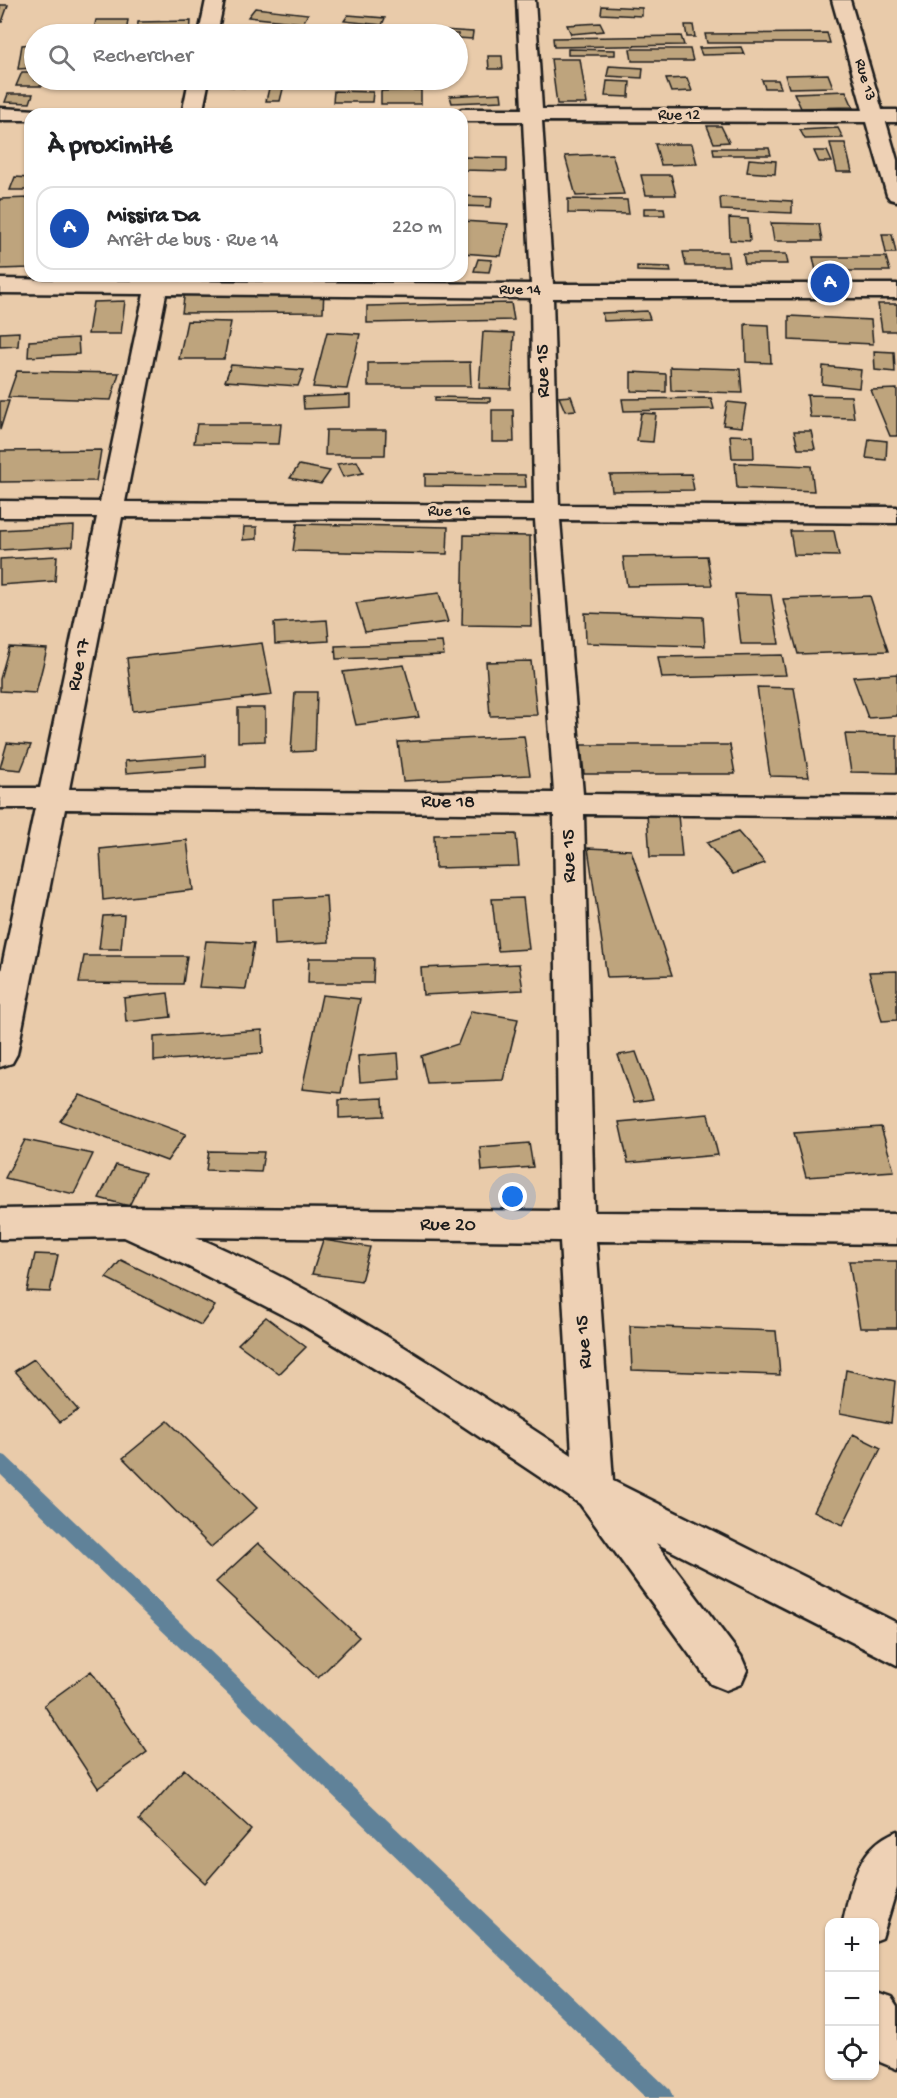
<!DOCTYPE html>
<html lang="fr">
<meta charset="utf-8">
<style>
body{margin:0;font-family:"Gochi Hand",sans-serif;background:#f2f2f2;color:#202124}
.controls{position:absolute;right:18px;bottom:18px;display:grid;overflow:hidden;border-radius:12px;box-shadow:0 2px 4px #0004}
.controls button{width:54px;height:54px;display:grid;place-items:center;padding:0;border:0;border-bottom:2px solid #e0e0e0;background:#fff;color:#202124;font:30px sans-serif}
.you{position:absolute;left:513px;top:1197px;width:21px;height:21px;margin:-15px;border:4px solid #fff;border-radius:50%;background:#1a73e8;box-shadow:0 0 0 9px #1a73e833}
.badge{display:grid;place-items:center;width:39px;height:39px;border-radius:50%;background:#c8321e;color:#fff;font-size:20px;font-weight:700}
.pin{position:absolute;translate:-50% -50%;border:3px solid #fff;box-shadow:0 2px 6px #0006}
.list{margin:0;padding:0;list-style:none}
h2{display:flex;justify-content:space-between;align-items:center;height:78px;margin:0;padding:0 24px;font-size:26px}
h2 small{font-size:20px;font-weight:400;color:#757577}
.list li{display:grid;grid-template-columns:39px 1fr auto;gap:18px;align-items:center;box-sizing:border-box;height:84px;margin:0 12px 12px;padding:0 12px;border:2px solid #e0e0e0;border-radius:18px}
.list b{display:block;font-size:22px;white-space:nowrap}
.list p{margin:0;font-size:20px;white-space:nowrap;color:#757577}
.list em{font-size:20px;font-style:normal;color:#757577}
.icon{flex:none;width:33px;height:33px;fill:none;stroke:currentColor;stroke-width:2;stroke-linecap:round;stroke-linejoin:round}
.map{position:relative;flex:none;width:897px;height:2098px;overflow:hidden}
.search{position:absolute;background:#fff;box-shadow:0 2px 4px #0004;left:24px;top:24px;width:444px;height:66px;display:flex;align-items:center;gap:15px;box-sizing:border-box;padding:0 21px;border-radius:33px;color:#757577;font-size:22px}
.panel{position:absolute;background:#fff;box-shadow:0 2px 4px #0004;left:24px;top:108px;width:444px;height:174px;border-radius:18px}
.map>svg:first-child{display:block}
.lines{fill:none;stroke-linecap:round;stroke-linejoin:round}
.stream{fill:#608299;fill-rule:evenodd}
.building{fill:#bea47d;stroke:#1c1c1c;stroke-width:1.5}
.minor-casing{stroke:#1c1c1c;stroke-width:5}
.minor{fill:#eed1b5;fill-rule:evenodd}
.labels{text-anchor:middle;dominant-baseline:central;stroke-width:6;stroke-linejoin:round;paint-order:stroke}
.far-street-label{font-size:16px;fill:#1c1c1c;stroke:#eed1b5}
.street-label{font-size:20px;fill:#1c1c1c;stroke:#eed1b5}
</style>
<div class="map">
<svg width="897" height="2098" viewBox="0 0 897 2098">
<rect width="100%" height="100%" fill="#e9cbaa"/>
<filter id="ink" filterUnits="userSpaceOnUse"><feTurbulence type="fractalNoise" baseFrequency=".0167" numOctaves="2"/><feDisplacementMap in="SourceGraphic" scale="12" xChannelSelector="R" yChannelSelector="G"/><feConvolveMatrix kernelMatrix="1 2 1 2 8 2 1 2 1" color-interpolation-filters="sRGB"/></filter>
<g filter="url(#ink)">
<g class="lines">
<!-- stream -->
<path class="stream" d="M0,1454L6,1456L670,2090L673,2098H646L0,1474Z"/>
</g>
<!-- building -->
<path class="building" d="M0,5H8L2,22H0Z
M602,6L642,8V16L601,14Z
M255,8L308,14L303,23L248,17Z
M348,15L385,18L382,25L344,21Z
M96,20H128L126,34H93Z
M191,21L190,34H137L138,22Z
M600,23L604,31L571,34L567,25Z
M685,25H693L695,37H687Z
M398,26L432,28L430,34L395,33Z
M379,29V34H361V30Z
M442,30L473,32L472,39L458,38V34H441Z
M827,33L830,43H707L705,34Z
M681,36L684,45L554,47L553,38Z
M34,44V68L18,69L22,45Z
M741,47L744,54L702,55L699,48Z
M568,49L615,50V55H568Z
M630,49H690L693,61H632Z
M488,56H502L503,69H489Z
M551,59H580L587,104H557Z
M609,66L643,68L642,78L607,76Z
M22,72H34V80H45L42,86H16Z
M828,74L833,87L789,88L785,75Z
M687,78L692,91L671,92L666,79Z
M229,80H251L247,88L226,86Z
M762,80H778L781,88H765Z
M607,81L630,82L629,97L605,96Z
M270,84L284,85L280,101H266Z
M421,90V104H381V91Z
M334,91L373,92L372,102H333Z
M846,91L853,107L801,108L794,93Z
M501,93L502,101L452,103L450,96Z
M8,94H33L30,103L5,102Z
M707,126H721L729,142L714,143Z
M838,128L843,138L805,139L800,130Z
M830,143H845L852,172H837Z
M655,144H692L697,164L661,165Z
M713,148H769L771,155H714Z
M814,151H827L832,162H819Z
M612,154L624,194L576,196L565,156Z
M462,157L507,158V171L462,170Z
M749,159L776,161L775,174L747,172Z
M641,175H671L676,195H646Z
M15,177L30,178V190H10Z
M462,196L492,197L491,207L462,206Z
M720,197L792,201V213L721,210Z
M30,198V268L0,269V199Z
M568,199L627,200L629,214L568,213Z
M644,208H664L665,215H644Z
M729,218L748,219L750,241L730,240Z
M463,221L508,224L501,256L462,253Z
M771,223L819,224L822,241H774Z
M882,234H892L896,253H886Z
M683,252H727L729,266H686Z
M743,254H786L788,264H745Z
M813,257H886L890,271H816Z
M478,259L492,260L489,272L474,271Z
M637,266L670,267L671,272L637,271Z
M324,289L323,312L182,313L185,290Z
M125,301L121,334H88L93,302Z
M511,303L514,320L367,323V306Z
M878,304H897V331H882Z
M647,311L650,319L604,321L602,313Z
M789,316L871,320L873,344L789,340Z
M187,321L231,322L224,359H179Z
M745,324L769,325L771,363L746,362Z
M19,332L18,346L0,347V333Z
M327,332L360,334L347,389L313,387Z
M483,332L514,333L511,389L479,388Z
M78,338L79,354L28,357L29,341Z
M874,351L894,352L895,372L875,370Z
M470,362L471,386H368V363Z
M231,365L304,370L298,386L225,381Z
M823,366L861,370L859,388L822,384Z
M670,367L740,369L742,393L671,391Z
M17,371L119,373L111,400L8,397Z
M631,372L666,374V392L631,391Z
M897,389V436H890L871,390Z
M350,395V407L304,409L303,397Z
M807,395L851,396L854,418L810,417Z
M571,396L576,410L565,411L559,397Z
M435,397L490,398V402L435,401Z
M711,398L714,409L624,411L622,399Z
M0,401H9L0,430Z
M727,402L746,404L742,427L723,425Z
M492,410H513L514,442H492Z
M641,413L656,414L653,442L637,441Z
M197,424H281L279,444L194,443Z
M326,430H386L385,455H325Z
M794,431H811L815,449H798Z
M730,435L753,436L754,458H732Z
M869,439L887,441L886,460L866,458Z
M101,450L96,481L0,482V451Z
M357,461L363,473L343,477L337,464Z
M735,463L811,466L814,491L737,488Z
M299,465L330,471L321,484L290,478Z
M425,474L525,475L526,487L425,486Z
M691,474L694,490L612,491L610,475Z
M297,524L448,527L447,554L293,551Z
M74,526L73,546L0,550V530Z
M244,527H257V539L243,540Z
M790,531H834L839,556L794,555Z
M464,535L530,536L531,626L462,625Z
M57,556L55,581L0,585V559Z
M707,556L712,585L627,586L623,557Z
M439,593L448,622L365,632L356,603Z
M735,594L771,595L779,644H741Z
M870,596L888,651L798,654L783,599Z
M585,613L703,617L705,646L586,643Z
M327,620L329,641L275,644L274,623Z
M442,642L444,655L336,659L335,646Z
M262,643L272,695L133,711L127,658Z
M9,647L47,649L36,693L0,691V679Z
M782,655L786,675L662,678L658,657Z
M531,661L537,715L490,716L486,662Z
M404,665L419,717L356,725L343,672Z
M897,674V716L868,718L853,677Z
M757,687L794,688L809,777L770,776Z
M295,692H317L315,751L291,752Z
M238,708H265V741L238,742Z
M845,734L897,735V773L851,772Z
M524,736L530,775L403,781L398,742Z
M7,743L31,745L21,770L0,768Z
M581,745H730L735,774H584Z
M206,755V767L126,773L125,761Z
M647,814L678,815L682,857H650Z
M738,832L765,863L733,874L707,843Z
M516,834L519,866L435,868L434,835Z
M187,840L193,890L103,900L100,849Z
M588,848L631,850L672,975L607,977Z
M326,896L329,942L275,945L273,899Z
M523,898L529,949L498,951L492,899Z
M124,915L121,949H99L103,916Z
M206,941L254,943L246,989L199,987Z
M84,956H187L183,984L79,983Z
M309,958H374L373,983H308Z
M519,964L523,990L423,995L421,968Z
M897,971V1020L882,1021L869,972Z
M168,993L171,1017L126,1022L124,998Z
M322,995L360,999L341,1093L302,1089Z
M471,1011L518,1019L503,1080L427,1083L421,1056L458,1044Z
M262,1030L263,1053L154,1061V1037Z
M636,1052L653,1099L634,1102L618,1055Z
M398,1053L400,1079L360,1082L358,1056Z
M80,1095L186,1134L167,1161L60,1121Z
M383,1098L384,1116L339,1118V1100Z
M708,1114L718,1155L628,1163L619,1122Z
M881,1127L894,1171L806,1177L794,1133Z
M25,1140L93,1154L74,1194L5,1178Z
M529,1143L533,1167L482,1171L480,1147Z
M209,1151L264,1152L261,1172L206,1170Z
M116,1165L145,1173L129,1206L99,1198Z
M323,1240L370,1247L361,1281L312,1274Z
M35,1254L58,1255L50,1292L27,1291Z
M121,1260L215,1306L201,1325L106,1278Z
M849,1261H897V1328H860Z
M266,1317L306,1347L279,1374L238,1344Z
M630,1326L776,1331L780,1375L632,1370Z
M34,1359L78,1410L60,1422L15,1371Z
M846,1370L895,1381L891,1423L840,1413Z
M168,1421L257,1508L211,1547L123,1458Z
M853,1434L881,1448L843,1525L814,1511Z
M258,1543L359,1637L318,1678L216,1582Z
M91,1671L147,1752L98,1788L44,1705Z
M184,1769L251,1830L205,1883L139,1820Z"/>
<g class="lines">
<!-- minor casing -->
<g class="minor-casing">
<path id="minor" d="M206,0H224L217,34H199Z
M517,0H535L542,109L863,110L832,0H850L882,110H897V122H886L897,160V201L890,199L887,195L866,122L542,121L553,284H897V298H553L559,505L897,507V523L560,520L583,794L897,797V817L584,814L594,1212L897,1214V1244L596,1241L613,1481L897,1623V1665L656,1543L741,1656L747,1670L741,1684L726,1690L711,1684L580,1504L400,1384L304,1326L187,1266L124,1237L0,1239V1209L123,1207L559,1211L554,814L65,809L17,1054L12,1063L0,1067V976L35,808H0V788H40L97,517H0V501L100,502L144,294L0,293V279L147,281L148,276H170L169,281L531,284L523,121H462V114H453L462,109H522ZM166,294L531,298L534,505L125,502ZM122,517L535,520L554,793L69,789ZM196,1237L560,1241L572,1455C451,1376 330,1294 196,1237Z
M189,80H209L202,114H182Z
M0,108L37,110L40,114H30V120H0Z
M897,1831V1888L882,1938L874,1941V1922H843C852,1884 857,1847 897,1831Z
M874,1992L891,1998L897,2007V2069L880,2062L874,2054Z"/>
</g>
<!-- minor -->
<use href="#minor" class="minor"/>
</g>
</g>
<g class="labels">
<!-- far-street labels -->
<g class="far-street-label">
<text transform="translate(864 80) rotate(74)">Rue 13</text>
<text x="679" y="116">Rue 12</text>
<text transform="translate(520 291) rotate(1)">Rue 14</text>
<text x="449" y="512">Rue 16</text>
</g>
<!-- street labels -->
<g class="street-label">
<text transform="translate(544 371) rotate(-91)">Rue 15</text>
<text transform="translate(80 665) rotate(-78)">Rue 17</text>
<text transform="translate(448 803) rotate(1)">Rue 18</text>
<text transform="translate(570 856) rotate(-91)">Rue 15</text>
<text transform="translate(448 1226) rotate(1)">Rue 20</text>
<text transform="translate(585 1342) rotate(-94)">Rue 15</text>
</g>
</g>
</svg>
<div class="controls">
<button>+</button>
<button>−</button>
<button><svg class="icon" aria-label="locate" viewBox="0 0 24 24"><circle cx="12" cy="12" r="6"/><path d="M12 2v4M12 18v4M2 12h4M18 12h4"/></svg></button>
</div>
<div class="you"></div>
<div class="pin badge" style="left:830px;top:283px;background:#1a4fb4">A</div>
<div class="search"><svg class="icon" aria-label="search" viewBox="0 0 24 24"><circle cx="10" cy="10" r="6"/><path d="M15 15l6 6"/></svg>Rechercher</div>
<section class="panel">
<h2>À proximité<small></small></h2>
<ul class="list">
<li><span class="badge" style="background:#1a4fb4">A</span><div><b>Missira Da</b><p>Arrêt de bus · Rue 14</p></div><em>220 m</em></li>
</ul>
</section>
</div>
